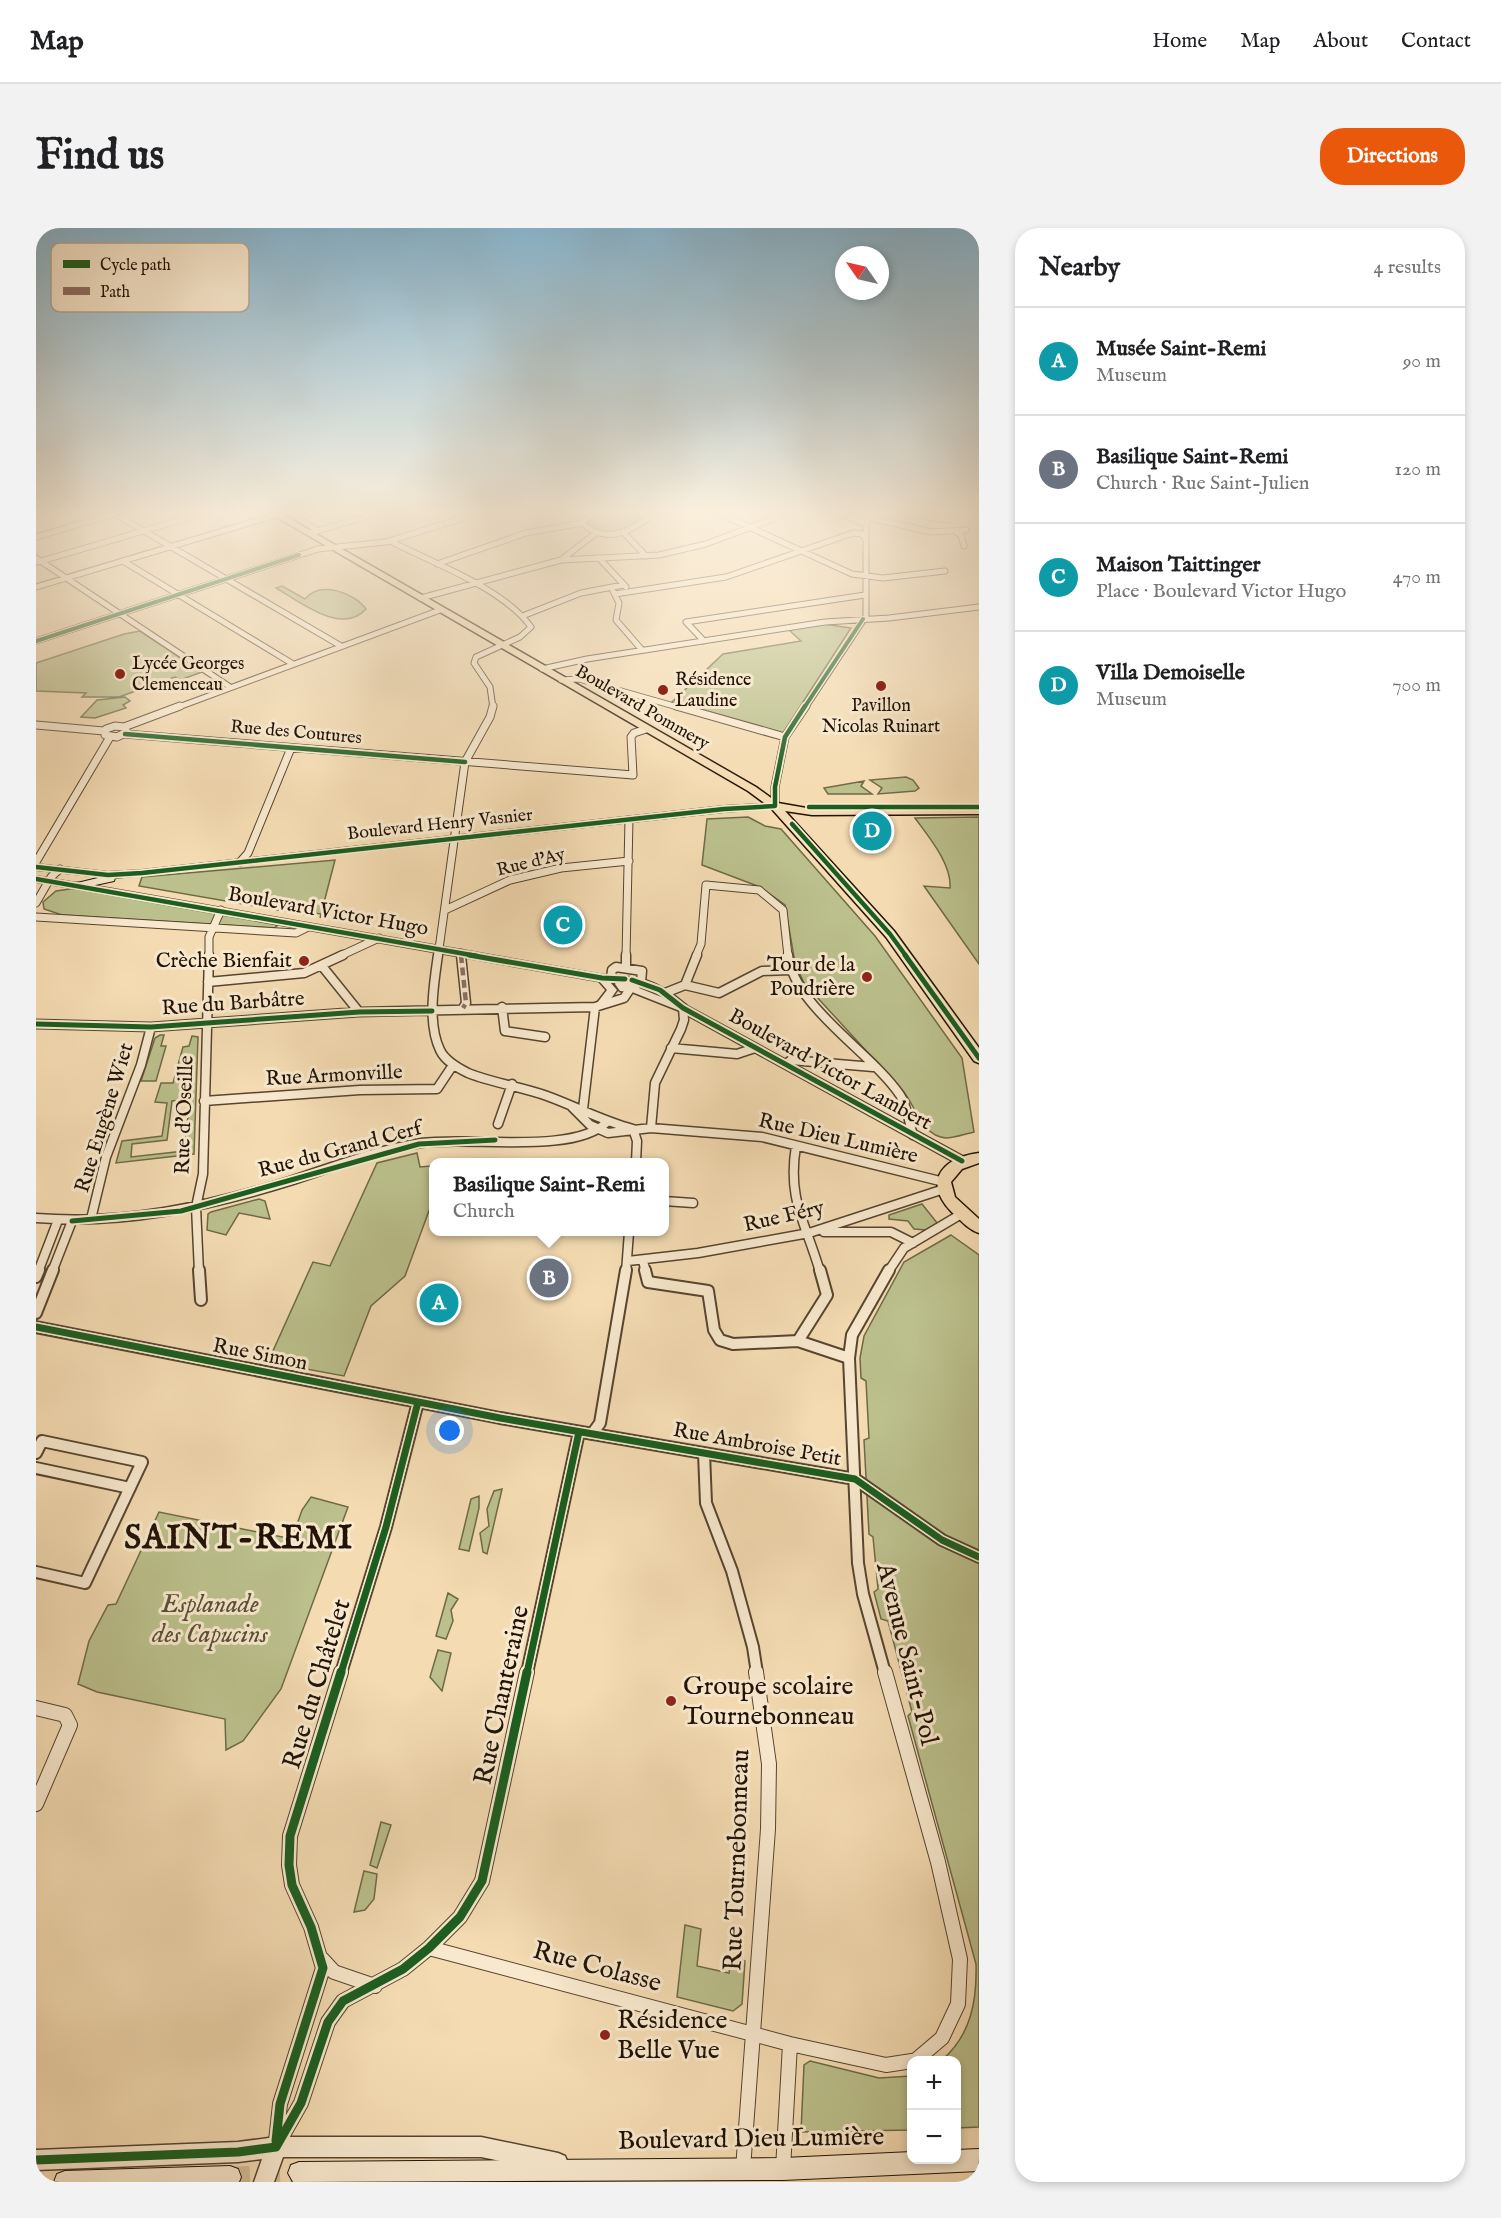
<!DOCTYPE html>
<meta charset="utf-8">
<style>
body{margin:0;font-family:"IM FELL English",serif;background:#f2f2f2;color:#202124}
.controls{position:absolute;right:18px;bottom:18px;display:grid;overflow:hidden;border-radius:12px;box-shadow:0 3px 9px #0003}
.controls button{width:54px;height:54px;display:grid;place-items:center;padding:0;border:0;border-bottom:2px solid #e0e0e0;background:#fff;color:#202124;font:30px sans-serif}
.compass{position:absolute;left:799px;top:18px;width:54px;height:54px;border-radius:50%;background:#fff;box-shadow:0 3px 9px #0003;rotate:304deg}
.you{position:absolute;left:414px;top:1203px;width:21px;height:21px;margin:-15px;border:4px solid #fff;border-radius:50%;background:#1a73e8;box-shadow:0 0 0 9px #1a73e833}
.badge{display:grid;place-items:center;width:39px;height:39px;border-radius:50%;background:#ea580c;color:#fff;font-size:20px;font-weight:700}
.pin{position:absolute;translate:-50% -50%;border:3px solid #fff;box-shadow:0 2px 6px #0006}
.popup{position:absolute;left:393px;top:930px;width:240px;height:78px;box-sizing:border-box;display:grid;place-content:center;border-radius:12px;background:#fff;filter:drop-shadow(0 2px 4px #0005);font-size:20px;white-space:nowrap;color:#757577}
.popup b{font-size:22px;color:#202124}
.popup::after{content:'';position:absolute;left:50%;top:100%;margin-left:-12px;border:12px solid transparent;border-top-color:#fff}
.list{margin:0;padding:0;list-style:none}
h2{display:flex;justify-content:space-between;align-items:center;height:78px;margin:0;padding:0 24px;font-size:26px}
h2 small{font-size:20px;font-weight:400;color:#757577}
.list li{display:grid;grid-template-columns:39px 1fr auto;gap:18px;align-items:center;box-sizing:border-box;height:108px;padding:0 24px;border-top:2px solid #e0e0e0}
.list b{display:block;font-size:22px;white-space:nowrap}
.list p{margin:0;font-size:20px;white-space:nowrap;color:#757577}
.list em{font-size:20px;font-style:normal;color:#757577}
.map{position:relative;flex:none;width:943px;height:1954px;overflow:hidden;border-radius:24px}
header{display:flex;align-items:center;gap:36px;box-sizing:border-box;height:84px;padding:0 30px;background:#fff;border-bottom:2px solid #e0e0e0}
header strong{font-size:28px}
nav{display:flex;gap:33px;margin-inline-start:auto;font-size:21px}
.intro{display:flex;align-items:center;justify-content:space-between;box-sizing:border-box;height:144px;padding:0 36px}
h1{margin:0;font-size:42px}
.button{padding:15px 27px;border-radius:24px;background:#ea580c;color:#fff;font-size:21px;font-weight:700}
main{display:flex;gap:36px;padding:0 36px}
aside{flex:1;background:#fff;border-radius:24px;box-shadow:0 3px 9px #0003}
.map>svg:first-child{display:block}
.green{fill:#bbc08c;stroke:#6e6a48;stroke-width:1.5;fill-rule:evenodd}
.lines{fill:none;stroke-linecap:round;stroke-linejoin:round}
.secondary-tunnel{stroke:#d4bd98;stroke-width:20;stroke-dasharray:20 10;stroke-linecap:butt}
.minor-far4-casing{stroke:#564530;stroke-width:7}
.minor-far3-casing{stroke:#564530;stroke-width:9}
.minor-far2-casing{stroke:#564530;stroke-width:11}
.minor-far1-casing{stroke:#564530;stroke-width:14}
.minor-casing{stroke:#564530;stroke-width:16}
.tertiary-casing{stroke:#564530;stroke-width:3}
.secondary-casing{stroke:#211305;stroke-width:2}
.primary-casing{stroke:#211305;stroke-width:3}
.minor-far4{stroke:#f8e8cd;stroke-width:5}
.minor-far3{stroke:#f8e8cd;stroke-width:7}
.minor-far2{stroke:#f8e8cd;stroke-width:8}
.minor-far1{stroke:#f8e8cd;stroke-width:10}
.minor{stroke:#f8e8cd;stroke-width:14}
.tertiary{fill:#f8e8cd;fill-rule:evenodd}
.secondary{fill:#f8e8cd;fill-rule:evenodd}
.primary{fill:#f4dbb2;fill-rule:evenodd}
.quiet-far1{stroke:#8d6e63;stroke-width:3;stroke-dasharray:7 3;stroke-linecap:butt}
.quiet{stroke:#8d6e63;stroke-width:4.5;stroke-dasharray:8 4.5;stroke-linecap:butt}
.cycleway-far4-casing{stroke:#f8e8cd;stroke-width:6}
.cycleway-far3-casing{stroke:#f8e8cd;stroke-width:8}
.cycleway-far2-casing{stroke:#f8e8cd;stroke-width:9}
.cycleway-far1-casing{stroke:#f8e8cd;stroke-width:10}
.cycleway-casing{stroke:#f8e8cd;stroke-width:13}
.cycleway-far4{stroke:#1b5e20;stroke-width:4}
.cycleway-far3{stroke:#1b5e20;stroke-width:4.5}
.cycleway-far2{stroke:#1b5e20;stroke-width:5}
.cycleway-far1{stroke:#1b5e20;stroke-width:7}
.cycleway{stroke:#1b5e20;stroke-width:9}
.poi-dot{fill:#8f2418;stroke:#f8e8cd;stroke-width:2}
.labels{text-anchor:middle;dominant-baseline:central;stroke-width:6;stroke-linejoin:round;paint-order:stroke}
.far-poi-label{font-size:18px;fill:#211305;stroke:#f8e8cd;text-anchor:start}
.far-street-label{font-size:18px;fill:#211305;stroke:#f8e8cd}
.street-label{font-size:21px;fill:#211305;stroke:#f8e8cd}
.poi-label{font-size:21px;fill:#211305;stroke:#f8e8cd;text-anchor:end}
.near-park-label{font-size:26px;font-style:italic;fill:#575034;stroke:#f8e8cd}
.near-street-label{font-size:26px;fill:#211305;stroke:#f8e8cd}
.near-poi-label{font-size:26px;fill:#211305;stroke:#f8e8cd;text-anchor:start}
.near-district-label{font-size:33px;font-weight:bold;letter-spacing:1.5px;fill:#211305;stroke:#f8e8cd}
.key{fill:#f8e8cd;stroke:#b8a891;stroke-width:1.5}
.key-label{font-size:16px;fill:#211305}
</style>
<header>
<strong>Map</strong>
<nav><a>Home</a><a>Map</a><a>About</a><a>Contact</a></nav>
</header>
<div class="intro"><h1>Find us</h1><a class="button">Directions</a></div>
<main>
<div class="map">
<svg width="943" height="1954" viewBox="0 0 943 1954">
<rect width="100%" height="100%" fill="#f4dbb2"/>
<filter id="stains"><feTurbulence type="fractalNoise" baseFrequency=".00333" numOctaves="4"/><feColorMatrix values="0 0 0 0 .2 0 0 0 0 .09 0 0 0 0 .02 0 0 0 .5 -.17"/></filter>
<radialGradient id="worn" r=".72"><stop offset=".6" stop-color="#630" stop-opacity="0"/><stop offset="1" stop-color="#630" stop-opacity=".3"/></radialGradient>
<!-- green -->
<path class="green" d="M566,283H618C598,300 575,317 551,295Z
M246,358L269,371C284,352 319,365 330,381C306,408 264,374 240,360Z
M788,396L815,400L747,505L636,474L687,426L765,413L753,402Z
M104,403L166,444L144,452L139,449L83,469H46L50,465L0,463V435L88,406Z
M89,469L94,473L87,477L90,480L59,490L45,489L61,472Z
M870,549L877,552L883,560L879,563L842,566L846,560L834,552Z
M828,553L825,558L836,566H792L788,560Z
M712,589L729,598L745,601L839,708L926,830L938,904C929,906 918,910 910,910C885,908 880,878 867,863L768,755L759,735L749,677L724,659L666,637L671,591Z
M943,589V736L888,658L914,660C916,636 892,608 879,590Z
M299,632L284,690L285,686L279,685L276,688L103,658L106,649Z
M41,660L239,696L241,698L238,700L26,687L8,681L7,674L20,663Z
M124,807H128L125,818H130L120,853H105L119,810Z
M156,808L162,809L158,926L80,935L86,913L126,908L131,875L119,874L125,855H137L147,819L153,818ZM154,871L148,923L95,929L96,916L131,912L136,873Z
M381,925L384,939L395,938L397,972L369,1048L335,1078L308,1148L232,1134L277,1034L294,1038L341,935Z
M223,971L229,973L234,991L203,985L190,1007L171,1002L172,986L175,984Z
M886,976L902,996L890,1002L878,1001L872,993L853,991V987Z
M915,1007L943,1027V1899L921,1900L920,1832H906C935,1807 941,1773 940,1736L872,1488L876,1484L852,1393L845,1391L838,1364L842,1361L837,1309L833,1306L828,1212L833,1210L830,1153L825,1150L824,1130L828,1108L868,1034Z
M466,1261L451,1326L447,1324L444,1305L453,1298L451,1281L458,1263Z
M443,1268V1280L433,1323L423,1321L435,1271Z
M275,1269L312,1279L245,1461L207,1513L190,1522L189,1491L61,1464L42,1456L53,1413L72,1377L80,1376L123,1284L256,1311L266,1282Z
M412,1365L422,1371L415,1382L417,1393L410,1411L400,1408Z
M402,1422L415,1425L406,1463L394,1449Z
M345,1594L355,1597L341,1640L334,1637Z
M328,1643L341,1646L338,1671L329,1682L318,1684Z
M649,1697L665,1701L661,1738L693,1745L695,1730L709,1733L706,1776L697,1783L641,1769Z
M774,1833L843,1850L875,1848V1902L765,1904L768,1837Z"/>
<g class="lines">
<!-- secondary-tunnel -->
<path class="secondary-tunnel" d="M194,1949L263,1945"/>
<!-- minor-far4 casing -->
<g class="minor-far4-casing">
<path id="minor-far4" d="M74,283L305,418
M252,283L282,303
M678,283L816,346L847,350L909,343
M796,283L830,296
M888,283L892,289L913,292L900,283
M834,290L895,304L930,302
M546,295C571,319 599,301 622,283
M546,295L561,283
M274,305L349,283
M588,305L610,328
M921,305L925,307L928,318
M0,309L88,283
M354,313C397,335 467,360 495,399L484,409L440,429L438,435L454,459L457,480
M0,330L194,459
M563,330L590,359
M525,332L623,327L670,316L758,283
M87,333L257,436
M2,334L175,283
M401,336L490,305L546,295
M0,359L240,287
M577,363L583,375L580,392L606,422
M579,366L690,349L817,305L826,306L830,312
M385,370L525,332L560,305
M489,387L545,365L587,357
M0,413L282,321L350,314L450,283
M668,413L650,394L829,367
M506,441L551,431L789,394L853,390L943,379
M525,452L543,451L645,480
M140,480L404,382
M769,480L830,388V296L839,283"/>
</g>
<!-- minor-far3 casing -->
<g class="minor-far3-casing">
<path id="minor-far3" d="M640,478L749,509
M0,497L68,503
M79,498L88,499L91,504L81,509L69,507L70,501Z
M88,499L144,478
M89,506L597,547L595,509L598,505L610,501
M739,578V559L749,509L770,478
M0,634L74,509
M204,634L212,625L255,520
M0,675L15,649L24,641
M409,682L474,652L525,640L593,633
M0,689L260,705L272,699
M425,725V728
M173,728V709L185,682
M304,728L343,710
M402,728L429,534L454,489L457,478
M590,728L593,592
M660,728L665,716L670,657L723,662L747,682L752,728"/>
</g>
<!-- minor-far2 casing -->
<g class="minor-far2-casing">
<path id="minor-far2" d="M402,727C398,755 391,795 404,822C409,833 422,840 432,845C457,855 486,859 511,868C541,879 567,893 597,901
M425,727L430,775L427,780
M752,727C758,779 835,824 864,867C871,877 873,895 877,907
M286,738L323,784
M590,739V727
M575,751L576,742L580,739L606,743L605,754
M172,754L268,745L307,727
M649,757L661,727
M649,757L683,765L726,743L754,742
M629,765L649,757
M466,779L469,803L509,809
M0,796L115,799L323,784L559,779L588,770L594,761
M635,820L701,826L719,820
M750,836L755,832L837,839
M168,873L324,862L401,861L417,837
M536,879L554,897L572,905L615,900L726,909L908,954
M547,881L559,779
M462,896L476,856
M615,900L619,855L645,801L648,792L647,780
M597,901L601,913L600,934
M760,918C751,972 770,995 784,1044
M628,973L657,975
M0,990C88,997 170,979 254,953C297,939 340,922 385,915C433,908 538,927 571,894
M55,991L70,929L105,837L115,799
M788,1004H855L877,1015
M592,1033L662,1025L773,1005L908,961
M607,1033L610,1044
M2,1044L22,992
M16,1044L36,993
M163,1044L160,979L167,946L173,727
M590,1044L593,1004
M852,1044L868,1020L927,985"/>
</g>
<!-- minor-far1 casing -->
<g class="minor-far1-casing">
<path id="minor-far1" d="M163,1042L165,1072
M609,1042L612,1054L672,1063L678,1102L684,1112L697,1116L762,1113L813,1130
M0,1049L3,1042
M0,1085L17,1042
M0,1099L464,1190L819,1251L906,1312L943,1329
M762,1113L791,1067L784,1042
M556,1206L564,1195L590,1042
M0,1225L6,1213L106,1234L49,1355L0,1344
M668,1225L670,1275L696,1343L717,1419L721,1445
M0,1240L94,1260
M305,1445L350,1299L382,1174
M491,1445L543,1204
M849,1445L827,1366L822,1335L813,1130L816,1107L853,1042"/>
</g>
<!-- minor casing -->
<g class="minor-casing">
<path id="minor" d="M849,1444L902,1634L924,1731L922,1776L906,1810L880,1832
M0,1480L29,1487L34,1497L0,1576
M393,1720L754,1816L850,1837L876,1833
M286,1731L298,1744L339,1758
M240,1913L244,1876L287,1740L275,1699L256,1657L253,1637L254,1608L305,1444
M240,1919L265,1875L292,1794L307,1773L367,1741L393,1720L424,1689L446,1653L491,1444
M707,1941L732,1601L733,1536L720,1444
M747,1941L754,1816"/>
</g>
<!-- tertiary casing -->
<g class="tertiary-casing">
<path id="tertiary" d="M41,655L566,747C606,749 620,751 651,778L930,930L932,933L926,937L922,936L644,783L596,764L584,763L579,756L580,754H574L581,762L569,779L559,782L554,779L561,775L571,762L563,753L38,660V656ZM605,757L628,770L603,760Z
M240,1909H445L522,1925L529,1928L532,1935L529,1942L522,1945L445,1929H247L238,1954H218L226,1931L202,1934L0,1942V1922L202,1914Z"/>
</g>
<!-- secondary casing -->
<g class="secondary-casing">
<path id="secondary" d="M739,575L742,576V580L688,584L79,650L78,653L41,661L0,654V648L41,655L66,649L0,642V636L72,644L106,642L688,578Z
M943,1921V1943L747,1952L257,1954L252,1945L255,1937L263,1934L747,1930L876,1924V1932H920V1922Z
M194,1938L202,1941L205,1949L203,1954H18L21,1946L29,1943Z"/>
</g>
<!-- primary casing -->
<g class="primary-casing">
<path id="primary" d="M230,283H240L720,559L742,575L776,581L943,580V586L776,587L749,583L858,703L943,820V835L938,833L850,709L735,580L712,563Z
M943,925V935L926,941L915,954L919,969L943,991V1005C934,1002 927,995 920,988C886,958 902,930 943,925Z"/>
</g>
<!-- minor-far4 -->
<use href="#minor-far4" class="minor-far4"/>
<!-- minor-far3 -->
<use href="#minor-far3" class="minor-far3"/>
<!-- minor-far2 -->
<use href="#minor-far2" class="minor-far2"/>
<!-- minor-far1 -->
<use href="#minor-far1" class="minor-far1"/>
<!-- minor -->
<use href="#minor" class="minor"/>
<!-- tertiary -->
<use href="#tertiary" class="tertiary"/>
<!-- secondary -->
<use href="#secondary" class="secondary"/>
<!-- primary -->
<use href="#primary" class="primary"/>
<!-- quiet-far1 -->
<path class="quiet-far1" d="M425,725V728"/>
<!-- quiet -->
<path class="quiet" d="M425,727L430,775L427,780"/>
<!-- cycleway-far4 casing -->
<g class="cycleway-far4-casing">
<path id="cycleway-far4" d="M0,413L263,327
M768,480L827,391"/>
</g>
<!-- cycleway-far3 casing -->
<g class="cycleway-far3-casing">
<path id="cycleway-far3" d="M89,506L429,534
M773,579H943
M756,596L854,706L870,728
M0,639L72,647L106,645L688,581L739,578V559L749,509L769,478
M0,651L441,728"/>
</g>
<!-- cycleway-far2 casing -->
<g class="cycleway-far2-casing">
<path id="cycleway-far2" d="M433,727L566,750L589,751
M869,727L943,830
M596,752L624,762L647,780L926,933
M0,796L115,799L323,784L396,783
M36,993L145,983L383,916L459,912"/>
</g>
<!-- cycleway-far1 casing -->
<g class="cycleway-far1-casing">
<path id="cycleway-far1" d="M0,1099L464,1190L819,1251L906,1312L943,1329
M305,1445L350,1299L382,1174
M491,1445L543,1204"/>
</g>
<!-- cycleway casing -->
<g class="cycleway-casing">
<path id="cycleway" d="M240,1913L244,1876L287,1740L275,1699L256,1657L253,1637L254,1608L305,1444
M240,1919L265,1875L292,1794L307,1773L367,1741L393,1720L424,1689L446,1653L491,1444
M0,1932L202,1924L240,1919"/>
</g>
<!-- cycleway-far4 -->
<use href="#cycleway-far4" class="cycleway-far4"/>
<!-- cycleway-far3 -->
<use href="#cycleway-far3" class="cycleway-far3"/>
<!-- cycleway-far2 -->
<use href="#cycleway-far2" class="cycleway-far2"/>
<!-- cycleway-far1 -->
<use href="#cycleway-far1" class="cycleway-far1"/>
<!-- cycleway -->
<use href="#cycleway" class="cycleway"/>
</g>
<!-- sky -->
<linearGradient id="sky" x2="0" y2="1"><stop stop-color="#89b7d1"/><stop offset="0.51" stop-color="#faefdc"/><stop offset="1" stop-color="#faefdc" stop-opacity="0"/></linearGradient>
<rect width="943" height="557" fill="url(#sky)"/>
<!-- markers -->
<g class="poi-dot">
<circle cx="84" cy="446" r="6"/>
<circle cx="845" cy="458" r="6"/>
<circle cx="627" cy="462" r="6"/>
<circle cx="268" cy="733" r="6"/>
<circle cx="831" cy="749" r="6"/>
<circle cx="635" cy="1473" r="6"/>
<circle cx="569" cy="1807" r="6"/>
</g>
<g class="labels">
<!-- far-poi labels -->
<g class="far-poi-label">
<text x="96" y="436">Lycée Georges<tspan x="96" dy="21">Clemenceau</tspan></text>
<text x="639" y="452">Résidence<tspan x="639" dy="21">Laudine</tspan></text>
<text x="845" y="478" text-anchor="middle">Pavillon<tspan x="845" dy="21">Nicolas Ruinart</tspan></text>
</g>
<!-- far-street labels -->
<g class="far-street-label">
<text transform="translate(606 480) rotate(30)">Boulevard Pommery</text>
<text transform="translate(260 505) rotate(5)">Rue des Coutures</text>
<text transform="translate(404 597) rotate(-6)">Boulevard Henry Vasnier</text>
<text transform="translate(495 635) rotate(-14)">Rue d'Ay</text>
</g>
<!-- street labels -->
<g class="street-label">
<text transform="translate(292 684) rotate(10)">Boulevard Victor Hugo</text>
<text transform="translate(197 776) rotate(-4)">Rue du Barbâtre</text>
<text transform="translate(794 842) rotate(29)">Boulevard Victor Lambert</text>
<text transform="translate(298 848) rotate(-3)">Rue Armonville</text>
<text transform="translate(149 887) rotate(-88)">Rue d'Oseille</text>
<text transform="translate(69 890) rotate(-73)">Rue Eugène Wiet</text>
<text transform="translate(802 911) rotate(13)">Rue Dieu Lumière</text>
<text transform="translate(304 922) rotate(-15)">Rue du Grand Cerf</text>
<text transform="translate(748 989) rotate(-13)">Rue Féry</text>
<text transform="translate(224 1127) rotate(11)">Rue Simon</text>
<text transform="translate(721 1217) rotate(10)">Rue Ambroise Petit</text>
</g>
<!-- poi labels -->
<g class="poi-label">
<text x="256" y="733">Crèche Bienfait</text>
<text x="819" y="737">Tour de la<tspan x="819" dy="24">Poudrière</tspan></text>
</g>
<!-- near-park labels -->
<g class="near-park-label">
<text x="174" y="1376">Esplanade<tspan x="174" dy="30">des Capucins</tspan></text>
</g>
<!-- near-street labels -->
<g class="near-street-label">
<text transform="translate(871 1426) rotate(76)">Avenue Saint-Pol</text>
<text transform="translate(281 1456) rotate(-73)">Rue du Châtelet</text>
<text transform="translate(466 1467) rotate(-78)">Rue Chanteraine</text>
<text transform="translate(701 1632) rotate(-88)">Rue Tournebonneau</text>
<text transform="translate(561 1739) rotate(15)">Rue Colasse</text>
<text transform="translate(715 1911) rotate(-1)">Boulevard Dieu Lumière</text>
</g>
<!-- near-poi labels -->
<g class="near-poi-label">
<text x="647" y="1458">Groupe scolaire<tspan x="647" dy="30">Tournebonneau</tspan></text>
<text x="581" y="1792">Résidence<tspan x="581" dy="30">Belle Vue</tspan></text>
</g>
<!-- near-district labels -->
<g class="near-district-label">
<text x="203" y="1311">SAINT-REMI</text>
</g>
</g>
<!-- legend -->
<rect x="15" y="15" width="198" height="69" rx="9" class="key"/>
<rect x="27" y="32" width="27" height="8" fill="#1b5e20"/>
<rect x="27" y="59" width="27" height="8" fill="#8d6e63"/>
<g class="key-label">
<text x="64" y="42">Cycle path</text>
<text x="64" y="69">Path</text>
</g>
<rect width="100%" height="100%" filter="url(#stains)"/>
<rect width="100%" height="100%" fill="url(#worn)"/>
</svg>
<div class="controls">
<button>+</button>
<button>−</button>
</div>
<svg class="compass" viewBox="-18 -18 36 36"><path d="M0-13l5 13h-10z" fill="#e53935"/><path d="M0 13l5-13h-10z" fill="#757577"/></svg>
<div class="you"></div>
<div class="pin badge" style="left:403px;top:1075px;background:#0f9aa8">A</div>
<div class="pin badge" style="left:513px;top:1050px;background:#6b7280">B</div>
<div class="popup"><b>Basilique Saint-Remi</b>Church</div>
<div class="pin badge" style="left:527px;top:697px;background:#0f9aa8">C</div>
<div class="pin badge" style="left:836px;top:603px;background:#0f9aa8">D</div>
</div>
<aside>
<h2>Nearby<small>4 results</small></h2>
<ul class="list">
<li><span class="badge" style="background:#0f9aa8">A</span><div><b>Musée Saint-Remi</b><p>Museum</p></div><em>90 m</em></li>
<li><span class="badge" style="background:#6b7280">B</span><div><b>Basilique Saint-Remi</b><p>Church · Rue Saint-Julien</p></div><em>120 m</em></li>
<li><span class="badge" style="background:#0f9aa8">C</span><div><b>Maison Taittinger</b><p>Place · Boulevard Victor Hugo</p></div><em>470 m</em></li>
<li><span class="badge" style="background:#0f9aa8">D</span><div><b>Villa Demoiselle</b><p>Museum</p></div><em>700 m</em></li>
</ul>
</aside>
</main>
